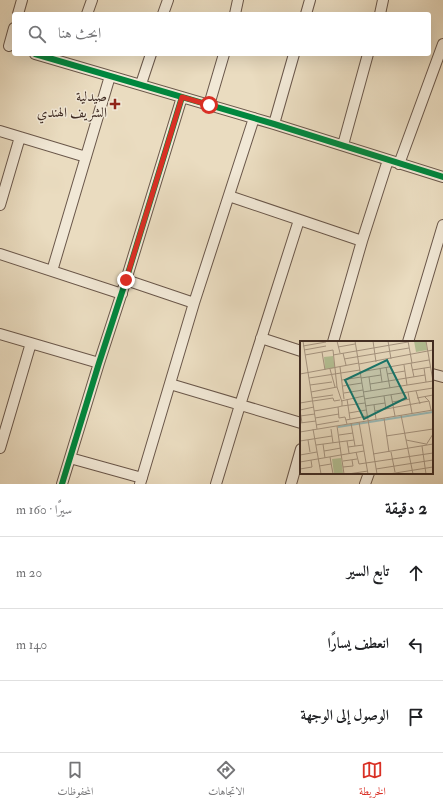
<!DOCTYPE html>
<html lang="ar">
<meta charset="utf-8">
<style>
body{margin:0;font-family:"IM FELL Double Pica",Amiri,serif;background:#f6f6f6;color:#202124;direction:rtl}
.stop{position:absolute;width:12px;height:12px;margin:-9px;border:3px solid #d93025;border-radius:50%;background:#fff}
.stop.end{background:#d93025;border-color:#fff;box-shadow:0 1px 4px #0008}
.list{margin:0;padding:0;list-style:none}
h2{display:flex;justify-content:space-between;align-items:center;height:52px;margin:0;padding:0 16px;font-size:17px}
h2 small{font-size:13px;font-weight:400;color:#757577}
.list li{display:grid;grid-template-columns:26px 1fr auto;gap:12px;align-items:center;box-sizing:border-box;height:72px;padding:0 16px;border-top:1px solid #e0e0e0}
.list b{display:block;font-size:15px;white-space:nowrap}
.list em{font-size:13px;font-style:normal;color:#757577}
.icon{flex:none;width:22px;height:22px;fill:none;stroke:currentColor;stroke-width:2;stroke-linecap:round;stroke-linejoin:round}
.map{position:relative;flex:none;width:443px;height:484px;overflow:hidden;direction:ltr}
.search{position:absolute;background:#fff;box-shadow:0 4px 16px #0002;left:12px;right:12px;top:12px;height:44px;display:flex;align-items:center;gap:10px;box-sizing:border-box;padding:0 14px;border-radius:4px;color:#757577;font-size:15px}
.sheet{height:268px;background:#fff}
nav{display:flex;justify-content:space-around;align-items:center;box-sizing:border-box;height:56px;border-top:1px solid #e0e0e0;background:#fff;font-size:11px;color:#757577}
nav a{display:grid;justify-items:center;gap:2px}
nav .on{color:#d93025}
.map>svg:first-child{display:block}
.lines{fill:none;stroke-linecap:round;stroke-linejoin:round}
.minor-casing{stroke:#6a574a;stroke-width:12}
.minor{stroke:#f1e8d6;stroke-width:10}
.cycleway-casing{stroke:#f1e8d6;stroke-width:8}
.cycleway{stroke:#00873e;stroke-width:6}
.route{stroke:#d93025;stroke-width:5}
.poi-dot{fill:#8f2418;stroke:#f1e8d6;stroke-width:1.5}
.labels{text-anchor:middle;dominant-baseline:central;stroke-width:3;stroke-linejoin:round;paint-order:stroke}
.poi-label{font-size:14px;fill:#3f2b23;stroke:#f1e8d6;text-anchor:end}
.inset-river{fill:none;stroke:#99bab8;stroke-width:2}
.inset-road{fill:none;stroke:#a69581;stroke-width:1}
.view{fill:#0f766e;fill-opacity:0.15;stroke:#0f766e;stroke-width:2}
.inset-edge{fill:none;stroke:#3f2b23;stroke-width:2}
</style>
<div class="map">
<svg width="443" height="484" viewBox="0 0 443 484">
<rect width="100%" height="100%" fill="#eadcc0"/>
<filter id="stains"><feTurbulence type="fractalNoise" baseFrequency=".005" numOctaves="4"/><feColorMatrix values="0 0 0 0 .2 0 0 0 0 .09 0 0 0 0 .02 0 0 0 .5 -.17"/></filter>
<radialGradient id="worn" r=".72"><stop offset=".6" stop-color="#630" stop-opacity="0"/><stop offset="1" stop-color="#630" stop-opacity=".3"/></radialGradient>
<g class="lines">
<!-- minor casing -->
<g class="minor-casing">
<path id="minor" d="M18,14L22,0
M87,14L92,0
M163,14L168,0
M235,14L238,0
M306,14L310,0
M380,14L383,0
M9,46L14,28
M35,54L274,124L443,177
M141,84L151,54
M209,105L224,54
M274,124L294,54
M0,131L86,157
M343,145L368,54
M399,164L443,44
M229,196L362,241
M0,205L20,137
M0,254L122,294
M52,271L110,76
M126,280L194,303
M0,334L99,363
M261,338L301,351
M333,342L362,241L388,160
M408,342L443,225
M432,374L443,377
M170,384L301,423
M0,448L31,343
M70,458L142,478
M62,484L99,363L126,280L182,97
M140,484L194,303L254,118
M216,484L240,405L299,220
M291,484L301,449
M365,484L369,473"/>
</g>
<!-- minor -->
<use href="#minor" class="minor"/>
<!-- cycleway casing -->
<g class="cycleway-casing">
<path id="cycleway" d="M35,54L274,124L443,177
M62,484L99,363L126,280L182,97"/>
</g>
<!-- cycleway -->
<use href="#cycleway" class="cycleway"/>
</g>
<g class="lines">
<!-- route -->
<path class="route" d="M126,280L182,97L209,105"/>
</g>
<!-- markers -->
<path class="poi-dot" d="M113 98h4v4h4v4h-4v4h-4v-4h-4v-4h4z"/>
<g class="labels">
<!-- poi labels -->
<g class="poi-label">
<text x="107" y="96">صيدلية<tspan x="107" dy="16">الشريف الهندي</tspan></text>
</g>
</g>
<!-- overview -->
<g transform="translate(300 341)">
<rect width="133" height="133" fill="#eadcc0"/>
<path d="M114,0H126L127,9L116,11ZM33,15L35,27L25,28L24,16ZM41,117L43,132L34,133L32,118Z" fill="#b4c195"/>
<path class="inset-river" d="M38,86L133,71"/>
<path class="inset-road" d="M3,0L17,88M37,0L40,12M55,0L77,133M73,0L76,21M88,0L91,18M108,0L112,22M126,0L133,40M3,5L26,1M38,6L55,3M4,9L26,5M22,11L25,29M43,12L46,24M5,14L33,9L37,46L42,61V65L38,66L39,77L45,76L47,83M33,14L108,1M44,18L109,7M111,22L114,36M59,23L133,9M104,24L107,44M40,26L44,58M86,26L90,47M80,27L82,41M124,27L126,41M30,28L35,46M112,29L131,26M60,31L129,19M0,33L59,22M87,33L105,30M69,36L71,50M9,37L60,29M61,37L81,34M42,39L61,36M70,43L125,34M10,44L32,41M43,45L62,42M116,50L120,63M11,51L37,46M63,51L133,40M108,51L112,72M44,52L63,49M91,54L95,75M84,55L86,68M125,56L129,60L131,69M12,57L33,54M117,57L133,54M47,58L50,78M64,58L133,47M13,60L33,57L34,60L40,59M41,60L64,55M92,61L110,58M0,62L12,60M74,64L76,78M42,65L65,62M65,65L85,62M0,69L14,66M0,69L2,82M14,70L38,66M75,70L129,60M49,72L66,69M101,74L113,133M0,75L15,73M15,77L39,73M84,77L89,111M46,79L67,75M59,81L68,133M0,82L16,80M51,82L55,105M16,84L39,80M37,85L44,133M13,88L21,133M31,88L33,102M0,91L133,69M39,94L53,92M86,95L133,88M8,99L10,111M106,99L126,103M0,100L32,95M47,100L49,112M23,103L25,117M16,104L54,99M126,104L133,93M122,105L126,133M48,106L63,104M24,110L41,107M56,111L59,123L133,112M91,111L95,131M73,113L133,103M0,114L17,111M30,116L33,133M43,120L57,118M0,121L64,110M19,125L31,123M43,126L53,125L52,119M0,128L12,126L11,119M76,128L133,119M48,133L68,130M89,133L133,126"/>
<path class="view" d="M87,19L106,57L64,78L45,39Z"/>
<rect width="133" height="133" class="inset-edge"/>
</g>
<rect width="100%" height="100%" filter="url(#stains)"/>
<rect width="100%" height="100%" fill="url(#worn)"/>
</svg>
<div class="stop" style="left:209px;top:105px"></div>
<div class="stop end" style="left:126px;top:280px"></div>
<div class="search"><svg class="icon" aria-label="search" viewBox="0 0 24 24"><circle cx="10" cy="10" r="6"/><path d="M15 15l6 6"/></svg>ابحث هنا</div>
</div>
<section class="sheet">
<h2>2 دقيقة<small>سيرًا · 160 m</small></h2>
<ul class="list">
<li><svg class="icon" aria-label="ahead" viewBox="0 0 24 24"><path d="M12 20V5M6 11l6-6 6 6"/></svg><div><b>تابع السير</b></div><em>20 m</em></li>
<li><svg class="icon" aria-label="left" viewBox="0 0 24 24"><path d="M17 20v-9H6M10 6l-5 5 5 5"/></svg><div><b>انعطف يسارًا</b></div><em>140 m</em></li>
<li><svg class="icon" aria-label="arrive" viewBox="0 0 24 24"><path d="M6 21V4h12l-3 4 3 4H6"/></svg><div><b>الوصول إلى الوجهة</b></div></li>
</ul>
</section>
<nav>
<a class="on"><svg class="icon" aria-label="map" viewBox="0 0 24 24"><path d="M3 6l6-2 6 2 6-2v14l-6 2-6-2-6 2zM9 4v14M15 6v14"/></svg>الخريطة</a>
<a><svg class="icon" aria-label="directions" viewBox="0 0 24 24"><path d="M12 3l9 9-9 9-9-9zM9 14v-3h6M13 9l2 2-2 2"/></svg>الاتجاهات</a>
<a><svg class="icon" aria-label="saved" viewBox="0 0 24 24"><path d="M7 4h10v16l-5-4-5 4z"/></svg>المحفوظات</a>
</nav>
